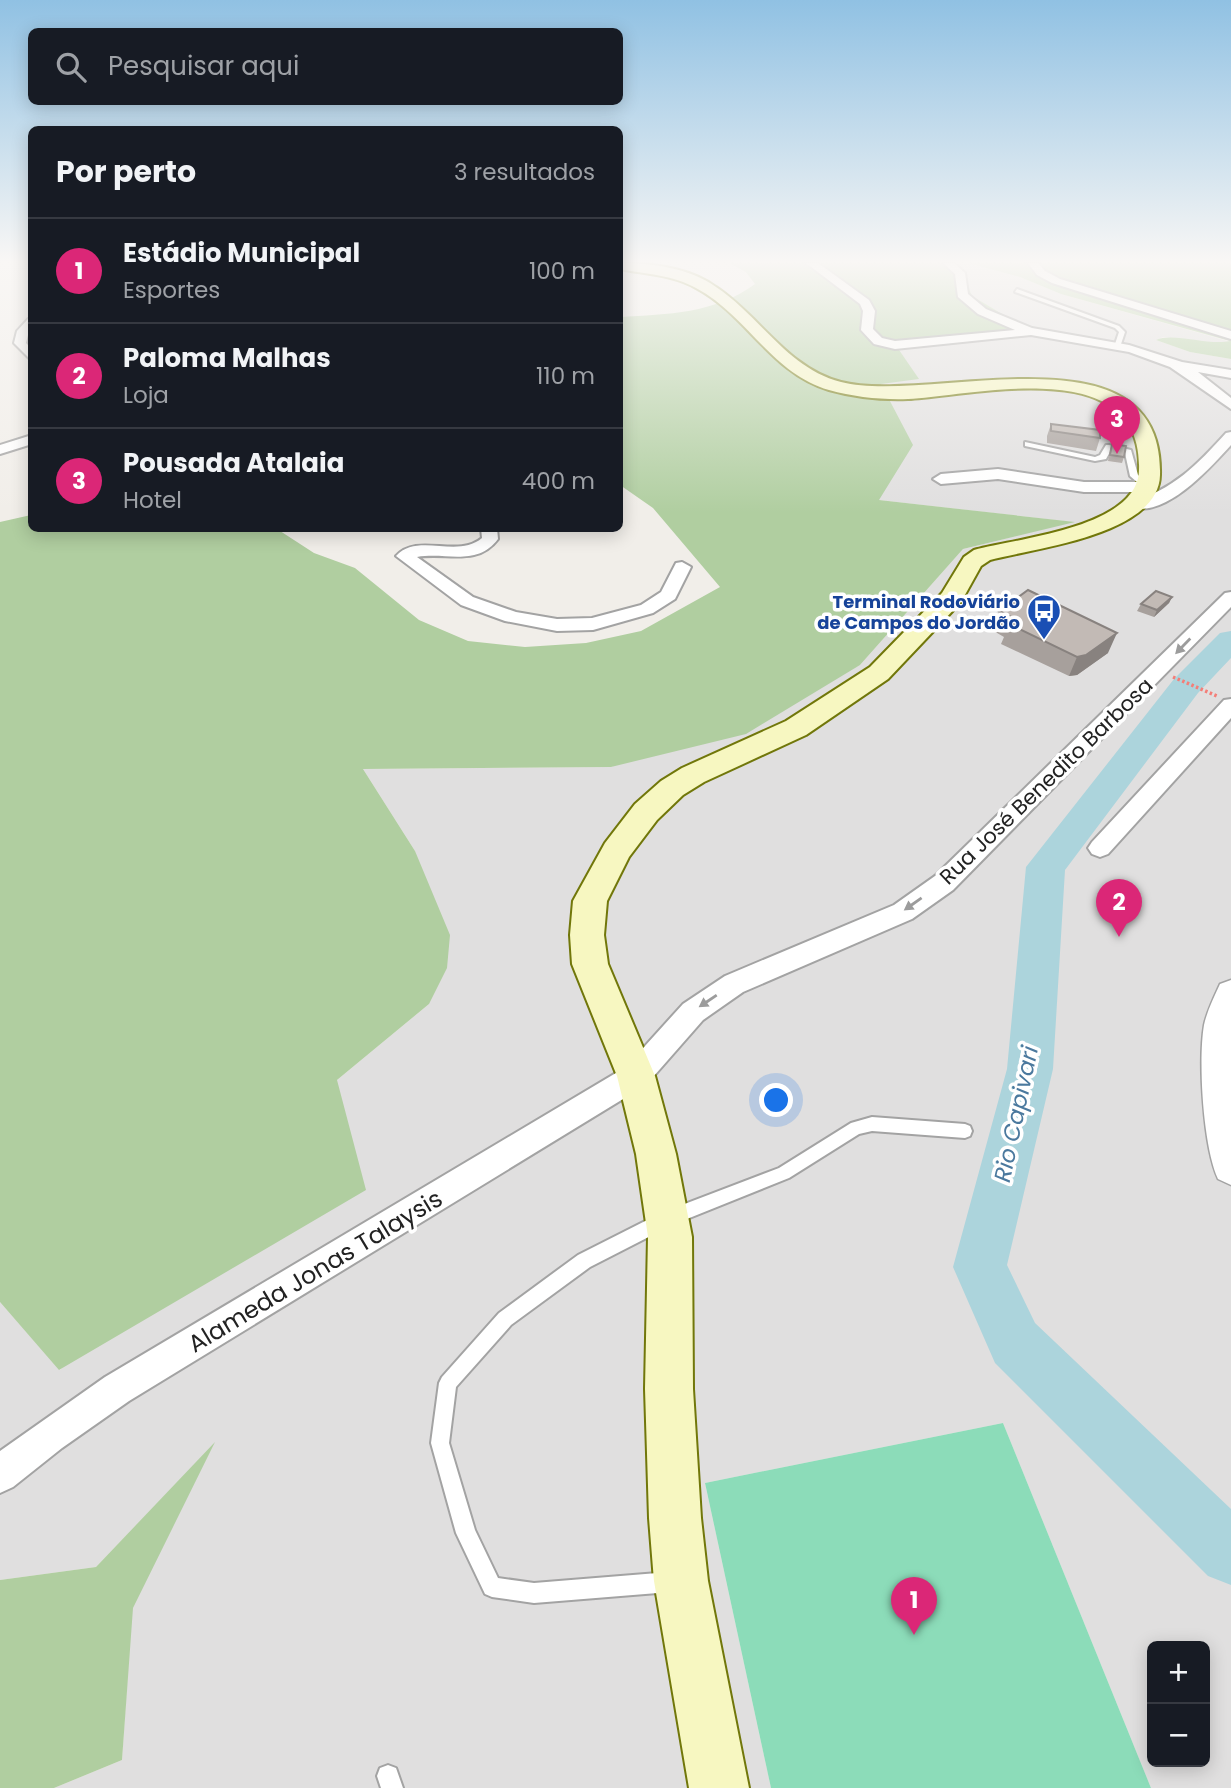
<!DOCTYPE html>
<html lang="pt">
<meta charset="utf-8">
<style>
body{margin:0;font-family:Poppins,sans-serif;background:#242831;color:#f1f3f6}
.controls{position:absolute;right:21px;bottom:21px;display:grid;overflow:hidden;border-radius:10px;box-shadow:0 4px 18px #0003}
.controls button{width:63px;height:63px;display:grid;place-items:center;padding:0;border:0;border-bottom:2px solid #363941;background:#171b24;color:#f1f3f6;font:35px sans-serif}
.you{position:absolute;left:777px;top:1101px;width:24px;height:24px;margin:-18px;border:5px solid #fff;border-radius:50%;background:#1a73e8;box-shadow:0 0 0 10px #1a73e833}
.badge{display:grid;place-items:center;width:46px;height:46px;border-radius:50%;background:#db2777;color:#fff;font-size:23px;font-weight:700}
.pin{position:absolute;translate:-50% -58px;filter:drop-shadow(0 2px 4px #0008)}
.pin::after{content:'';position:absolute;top:37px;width:24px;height:21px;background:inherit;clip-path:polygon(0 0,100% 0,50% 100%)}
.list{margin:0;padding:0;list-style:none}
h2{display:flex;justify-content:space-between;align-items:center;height:91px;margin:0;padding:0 28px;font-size:30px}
h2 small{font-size:23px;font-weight:400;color:#9ea1a6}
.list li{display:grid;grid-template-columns:46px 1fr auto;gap:21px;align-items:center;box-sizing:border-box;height:105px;padding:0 28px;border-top:2px solid #363941}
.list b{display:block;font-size:26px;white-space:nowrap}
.list p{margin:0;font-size:23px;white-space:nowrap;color:#9ea1a6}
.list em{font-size:23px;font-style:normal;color:#9ea1a6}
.icon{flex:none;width:38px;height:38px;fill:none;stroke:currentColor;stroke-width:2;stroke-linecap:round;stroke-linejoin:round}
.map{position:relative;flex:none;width:1231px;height:1788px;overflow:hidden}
.search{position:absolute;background:#171b24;box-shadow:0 4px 18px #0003;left:28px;top:28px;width:595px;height:77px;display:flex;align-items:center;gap:18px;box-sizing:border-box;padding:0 24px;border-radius:10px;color:#9ea1a6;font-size:26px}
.panel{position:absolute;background:#171b24;box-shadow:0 4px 18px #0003;left:28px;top:126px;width:595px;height:406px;border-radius:10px}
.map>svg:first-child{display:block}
.residential{fill:#e0dfdf;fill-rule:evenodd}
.forest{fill:#b0cea0}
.pitch{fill:#8cdcb9}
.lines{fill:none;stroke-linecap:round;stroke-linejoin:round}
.river{fill:#acd4dc;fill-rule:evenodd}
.service-casing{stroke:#a3a3a3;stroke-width:4}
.minor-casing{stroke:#a3a3a3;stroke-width:4}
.tertiary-casing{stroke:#a3a3a3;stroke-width:3}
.secondary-casing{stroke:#71770a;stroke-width:4}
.path{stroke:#f47e78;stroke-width:3.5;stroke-dasharray:2.5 2.5;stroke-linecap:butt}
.service{fill:#fff;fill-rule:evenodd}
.minor{fill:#fff;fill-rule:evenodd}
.tertiary{fill:#fff;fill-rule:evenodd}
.secondary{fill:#f7f7c1;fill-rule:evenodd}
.wall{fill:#a7a09c}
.shaded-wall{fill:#88827f}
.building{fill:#c2bab5;stroke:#88827f;stroke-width:2}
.oneway{fill:#9c9c9c}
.labels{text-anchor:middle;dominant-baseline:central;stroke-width:7;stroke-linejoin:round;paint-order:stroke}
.far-transit-label{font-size:18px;font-weight:bold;fill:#164399;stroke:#fff;text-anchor:end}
.street-label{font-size:21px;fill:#222;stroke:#fff}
.water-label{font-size:23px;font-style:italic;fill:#4b799e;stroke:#fff}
.near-street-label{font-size:24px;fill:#222;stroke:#fff}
</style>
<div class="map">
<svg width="1231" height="1788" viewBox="0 0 1231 1788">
<rect width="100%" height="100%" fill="#f1eee9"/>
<!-- residential -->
<path class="residential" d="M953,263H968L1020,277L1061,294L1231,342L1204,343L1163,337L1156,340L1190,352L1231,359V1788H1151L1003,1423L705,1483L771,1788H54L122,1760L132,1608L213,1445L96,1567L0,1580V1302L60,1370L337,1080L429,1004L415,851L363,769L611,767L860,665L963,549L1072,522L879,500L880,384L897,347L1037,336L972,296L961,269ZM1152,1646H1205V1762H1152Z"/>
<!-- forest -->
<path class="forest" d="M729,263H953L961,269L972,296L1039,336L897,347L919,379L881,384L913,445L879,500L1075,522L963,549L860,665L746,734L611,767L363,769L415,851L450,935L447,968L429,1004L337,1080L366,1190L59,1370L0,1302V522L31,515L32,528L277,529L314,553L355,568L419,620L468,641L525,647L586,643L641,631L720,587L653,508L620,485V317C668,314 714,314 755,284L746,272Z
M968,263H1231V359L1190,352L1156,340C1173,332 1209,346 1230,341L1061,294L1020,277Z
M215,1442L133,1608L122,1760L54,1788H0V1580L96,1567Z"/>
<!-- pitch -->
<path class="pitch" d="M1003,1423L1151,1788H771L705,1483Z"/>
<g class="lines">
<!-- river -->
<path class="river" d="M1231,631V658L1198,693L1065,870L1053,1069L1007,1265L1035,1323L1231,1509V1585L1208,1576L995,1363L953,1267L1007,1069L1026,867L1174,679L1220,633Z"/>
<!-- service casing -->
<g class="service-casing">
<path id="service" d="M1017,289L1119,326L1125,332L1120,347L1117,349L1114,347L1119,332L1115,328L1015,292Z
M1025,442L1095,457L1100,455L1106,445H1109L1131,450L1138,475L1152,487L1145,489L1130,476L1125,453L1111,450L1106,459L1095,461L1025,446Z
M872,1117L965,1124L970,1126L972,1131L970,1136L965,1138L872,1131L859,1134L789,1178L672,1225L590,1267L511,1325L456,1387L449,1443L475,1530L498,1578L534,1583L670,1572L677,1575L680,1582L677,1589L670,1592L534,1603L492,1597L485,1594L456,1533L431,1443L439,1383L442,1377L499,1313L578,1255L661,1213L779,1168L851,1123Z
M388,1765L396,1768L403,1788H381L377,1776L380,1768Z"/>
</g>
<!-- minor casing -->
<g class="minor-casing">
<path id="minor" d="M806,263H818L869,300L875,311L873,329L882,338L895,341L1015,330L978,314L958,297L955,274L943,263H954L965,273L968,294L986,309L1032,328L1129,345L1182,362L1231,370V378L1198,372L1231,398V409L1170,367L1129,352L1031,335L895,349L874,344L861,330L863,311L860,304Z
M1028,263H1038L1045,271L1060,279L1231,331V339L1052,283L1037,275Z
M28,319H32L26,343L32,349V361L14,343L17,331Z
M1231,432V445C1210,468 1167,517 1131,508V502C1173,490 1198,464 1226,433Z
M32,435V444L0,454V445Z
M998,469L1084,482H1148L1156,487L1148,492H1084L998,479L941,484L933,479L941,474Z
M481,528H497L498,539C477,567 447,552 417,557L473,597L516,612L557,619L592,618L641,605L661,592L676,563L682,562L691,567L675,599L653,613L593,630L557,631L505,621L461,605L396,556C418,532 457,559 482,538Z
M1231,592V607L953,890L912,919L743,992L703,1020L646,1085L129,1401L62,1448L13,1487L0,1493V1451L105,1377L626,1067L683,1004L725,976L894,905L935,876L1225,593Z
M1231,699V718L1108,854L1100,857L1092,854L1088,848L1092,842L1224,700Z"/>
</g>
<!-- tertiary casing -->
<g class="tertiary-casing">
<path id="tertiary" d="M1231,980V1185L1218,1179C1203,1146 1198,1061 1204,1025C1207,1011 1214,997 1220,984Z"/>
</g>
<!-- secondary casing -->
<g class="secondary-casing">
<path id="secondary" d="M620,263C651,263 690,268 716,287C760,316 787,368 841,382C928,405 1164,320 1160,475C1159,535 1034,548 990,560L981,566L961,602L888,679L806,735L704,782L683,795L657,820L629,857L607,901L604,935L608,964L655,1076L676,1154L692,1237L693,1389L701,1518L708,1581L749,1788H689L654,1581L649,1518L645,1389L648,1237L636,1154L617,1076L572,964L570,935L573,901L605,843L635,804L661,781L682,768L786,721L870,667L942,593L964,557L974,550C1017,538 1138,528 1139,470C1143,353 978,395 908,399C882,400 854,397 829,390C771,373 747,315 696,288C673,275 645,274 620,269Z"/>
</g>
<!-- path -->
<path class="path" d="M1173,677L1217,696"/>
<!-- service -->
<use href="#service" class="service"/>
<!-- minor -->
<use href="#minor" class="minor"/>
<!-- tertiary -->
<use href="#tertiary" class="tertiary"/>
<!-- secondary -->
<use href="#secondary" class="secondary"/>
</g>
<!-- wall -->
<path class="wall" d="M1051,424L1100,438L1096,451L1047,443V436Z
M1112,444L1124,457L1122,463L1108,461L1110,450Z
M1172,597L1169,603L1154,617L1137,611L1141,604Z
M999,611L1108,653L1077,675L1069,676L1001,644L1004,637L992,630Z"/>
<!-- shaded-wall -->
<path class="shaded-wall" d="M1172,597L1169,603L1154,617L1157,610Z
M1117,633L1108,653L1077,675L1069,676L1077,657Z"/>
<!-- building -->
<path class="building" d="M1051,424L1100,430V438L1051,431Z
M1112,444L1126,446L1124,457L1110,455Z
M1028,590L1117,633L1086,655L1077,657L1009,624L1013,618L999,611Z
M1156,591L1172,597L1157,610L1141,604Z"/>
<!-- one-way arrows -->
<defs><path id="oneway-solid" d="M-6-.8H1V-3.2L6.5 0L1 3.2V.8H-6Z" transform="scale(1.75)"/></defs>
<g class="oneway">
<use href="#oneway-solid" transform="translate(1183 646) rotate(134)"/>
<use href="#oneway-solid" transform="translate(913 904) rotate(145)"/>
<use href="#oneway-solid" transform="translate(708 1001) rotate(146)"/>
</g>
<!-- sky -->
<linearGradient id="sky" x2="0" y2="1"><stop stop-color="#90c1e3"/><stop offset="0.51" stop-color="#f9f7f5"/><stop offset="1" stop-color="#f9f7f5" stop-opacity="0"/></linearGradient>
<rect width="1231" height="513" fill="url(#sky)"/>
<!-- icons -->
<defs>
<g id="bus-pin" transform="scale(1.75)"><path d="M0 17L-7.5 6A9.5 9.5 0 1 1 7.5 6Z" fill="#1a4fb4" stroke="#fff"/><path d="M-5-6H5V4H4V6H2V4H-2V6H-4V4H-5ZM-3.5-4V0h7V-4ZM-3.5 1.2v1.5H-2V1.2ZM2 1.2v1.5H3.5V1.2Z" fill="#fff"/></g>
</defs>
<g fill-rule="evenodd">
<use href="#bus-pin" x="1044" y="611"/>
</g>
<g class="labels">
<!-- far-transit labels -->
<g class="far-transit-label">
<text x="1020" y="601">Terminal Rodoviário<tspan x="1020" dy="21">de Campos do Jordão</tspan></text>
</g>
<!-- street labels -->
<g class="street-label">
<text transform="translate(1046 781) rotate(-44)">Rua José Benedito Barbosa</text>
</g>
<!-- water labels -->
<g class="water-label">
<text transform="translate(1016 1114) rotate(-78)">Rio Capivari</text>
</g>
<!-- near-street labels -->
<g class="near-street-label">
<text transform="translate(315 1271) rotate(-31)">Alameda Jonas Talaysis</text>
</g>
</g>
</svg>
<div class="controls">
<button>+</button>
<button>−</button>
</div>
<div class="you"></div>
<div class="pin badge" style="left:914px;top:1635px">1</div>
<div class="pin badge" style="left:1119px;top:937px">2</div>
<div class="pin badge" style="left:1117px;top:454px">3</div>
<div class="search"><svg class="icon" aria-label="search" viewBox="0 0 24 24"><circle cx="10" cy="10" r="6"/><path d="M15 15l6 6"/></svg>Pesquisar aqui</div>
<section class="panel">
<h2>Por perto<small>3 resultados</small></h2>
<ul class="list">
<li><span class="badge">1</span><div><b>Estádio Municipal</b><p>Esportes</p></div><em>100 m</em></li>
<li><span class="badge">2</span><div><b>Paloma Malhas</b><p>Loja</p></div><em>110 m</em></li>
<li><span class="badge">3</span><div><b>Pousada Atalaia</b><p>Hotel</p></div><em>400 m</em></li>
</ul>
</section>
</div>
